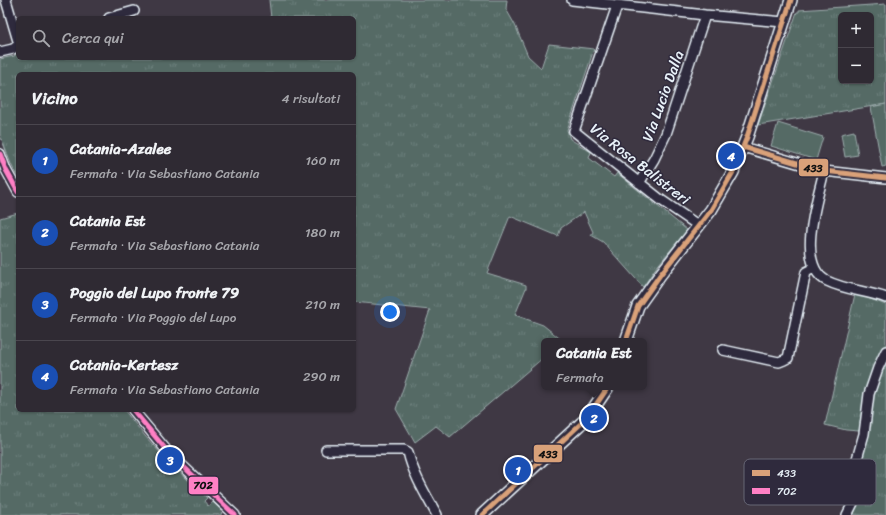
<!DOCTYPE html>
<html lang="it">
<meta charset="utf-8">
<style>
body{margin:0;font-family:Sriracha,sans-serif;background:#37323b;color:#f1f3f6}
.controls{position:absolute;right:12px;top:12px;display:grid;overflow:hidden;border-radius:6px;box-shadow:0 1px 3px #0004}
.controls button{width:36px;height:36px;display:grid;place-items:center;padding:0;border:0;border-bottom:1px solid #4a464e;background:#2f2a33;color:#f1f3f6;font:20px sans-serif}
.you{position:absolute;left:390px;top:312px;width:14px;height:14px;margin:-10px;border:3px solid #fff;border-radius:50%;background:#1a73e8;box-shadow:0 0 0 6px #1a73e833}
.badge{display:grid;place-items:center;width:26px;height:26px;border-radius:50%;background:#ffd166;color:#fff;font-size:13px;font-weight:700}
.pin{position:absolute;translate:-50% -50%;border:2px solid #fff;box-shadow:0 1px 4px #0006}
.popup{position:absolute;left:541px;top:338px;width:106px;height:52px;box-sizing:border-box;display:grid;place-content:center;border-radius:6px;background:#2f2a33;filter:drop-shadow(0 1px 3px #0005);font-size:13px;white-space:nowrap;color:#a7a7ac}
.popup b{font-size:15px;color:#f1f3f6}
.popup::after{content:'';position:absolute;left:50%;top:100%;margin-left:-8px;border:8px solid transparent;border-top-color:#2f2a33}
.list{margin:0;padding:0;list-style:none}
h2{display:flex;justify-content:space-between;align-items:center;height:52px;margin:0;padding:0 16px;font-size:17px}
h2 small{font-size:13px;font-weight:400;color:#a7a7ac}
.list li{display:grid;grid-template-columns:26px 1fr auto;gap:12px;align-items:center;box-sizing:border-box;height:72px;padding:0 16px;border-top:1px solid #4a464e}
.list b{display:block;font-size:15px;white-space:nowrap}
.list p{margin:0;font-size:13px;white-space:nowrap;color:#a7a7ac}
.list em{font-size:13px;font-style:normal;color:#a7a7ac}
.icon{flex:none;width:22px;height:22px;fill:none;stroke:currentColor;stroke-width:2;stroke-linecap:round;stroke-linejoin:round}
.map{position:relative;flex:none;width:886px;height:515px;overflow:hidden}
.search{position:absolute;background:#2f2a33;box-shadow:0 1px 3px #0004;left:16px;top:16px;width:340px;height:44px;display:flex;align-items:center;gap:10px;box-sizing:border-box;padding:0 14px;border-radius:6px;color:#a7a7ac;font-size:15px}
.panel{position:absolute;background:#2f2a33;box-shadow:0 1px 3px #0004;left:16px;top:72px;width:340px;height:340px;border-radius:6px}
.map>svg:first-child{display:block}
.grass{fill:url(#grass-tufts);stroke:#9eaeae;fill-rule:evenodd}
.green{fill:#556a65;stroke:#9eaeae}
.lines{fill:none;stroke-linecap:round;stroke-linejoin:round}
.minor-casing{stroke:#e8f1f8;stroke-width:12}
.major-casing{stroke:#e8f1f8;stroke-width:14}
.minor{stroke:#2f2a3d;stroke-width:9}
.major{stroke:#2f2a3d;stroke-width:11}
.bus-1-casing{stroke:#2f2a3d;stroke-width:8}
.bus-2-casing{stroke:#2f2a3d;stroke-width:8}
.bus-1{stroke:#d9a179;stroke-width:5}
.bus-2{stroke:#ff80c5;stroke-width:5}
.labels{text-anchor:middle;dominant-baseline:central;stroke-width:3;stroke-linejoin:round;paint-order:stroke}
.street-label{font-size:15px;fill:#e8f1f8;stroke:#2f2a3d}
.key{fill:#2f2a3d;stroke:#666675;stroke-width:1}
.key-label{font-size:11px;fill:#e8f1f8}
.line-badge{stroke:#2f2a3d;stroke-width:1.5}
.pale-badge-label{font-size:11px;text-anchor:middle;font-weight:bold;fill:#111}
</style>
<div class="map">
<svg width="886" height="515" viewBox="0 0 886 515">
<defs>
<pattern id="grass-tufts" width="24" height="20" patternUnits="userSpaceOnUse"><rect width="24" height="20" fill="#556a65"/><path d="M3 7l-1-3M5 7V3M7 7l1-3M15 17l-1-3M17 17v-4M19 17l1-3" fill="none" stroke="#6d807c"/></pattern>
</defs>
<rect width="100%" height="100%" fill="#3f3844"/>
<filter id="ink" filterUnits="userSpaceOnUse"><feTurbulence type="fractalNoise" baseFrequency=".025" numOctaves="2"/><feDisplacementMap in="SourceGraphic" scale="8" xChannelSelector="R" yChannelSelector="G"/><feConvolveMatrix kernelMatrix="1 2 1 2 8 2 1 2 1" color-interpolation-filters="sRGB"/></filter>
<g filter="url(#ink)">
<!-- grass -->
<path class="grass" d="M269,0H507L506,9L515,25L528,56L541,68L549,44L594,49L567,130L570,139L591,152L589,158L614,177L617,173L687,230L655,269L643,287L603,242L591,235L593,232L584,212L561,228L558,236L510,216L487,273L526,285V288L515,315L543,325L563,341H544V357L450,437L436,426L415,442L396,409L430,310L354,302V74H18V179L11,164L0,135V59L14,56L18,53V58H354V18H271Z
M886,4V104L758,125L797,12H799V10ZM841,15H871V81H841Z
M18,213V410H124L145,436L163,456L161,458L165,462L167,460L207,498L204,501L208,506L213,502L222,511L221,515H0V218Z
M855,294L865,297L886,305V344L879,358L859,431L846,430L825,425Z
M886,359V515H856L854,514L857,503V478L877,378Z"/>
<!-- green -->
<path class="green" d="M886,104V166L882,167L871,107Z
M778,123L823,137L816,160L771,146Z
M854,131L858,155L845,157L841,134Z"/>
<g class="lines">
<!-- minor casing -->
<g class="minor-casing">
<path id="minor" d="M6,0L18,41
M572,0L705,15L784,22
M617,6L574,131L661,200L699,226
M109,18L134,11
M0,52L13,49L18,45
M743,147L824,171L886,178
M0,154L6,170L18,192
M824,171C818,198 795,265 827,281C845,290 867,291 886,298
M639,183L654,159L666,134L705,15
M723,350L779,362L784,360L788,358L806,272L814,268
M133,410L168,452L235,515
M326,450H404L408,452C413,474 426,495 437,515
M847,515L853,503L855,466L864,434L869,394L878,368L886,351"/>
</g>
<!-- major casing -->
<g class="major-casing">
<path id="major" d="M626,341L638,306L660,275L711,210L733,172L747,137L791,0
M482,515L587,418L608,387"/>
</g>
<!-- minor -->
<use href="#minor" class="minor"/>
<!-- major -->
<use href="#major" class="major"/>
<!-- bus-1 casing -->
<g class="bus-1-casing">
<path id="bus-1" d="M743,147L824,171L886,178
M626,341L638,306L660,275L711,210L733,172L747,137L791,0
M482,515L587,418L608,387"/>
</g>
<!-- bus-2 casing -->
<g class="bus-2-casing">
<path id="bus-2" d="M0,154L6,170L18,192
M133,410L168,452L235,515"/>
</g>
<!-- bus-1 -->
<use href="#bus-1" class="bus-1"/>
<!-- bus-2 -->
<use href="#bus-2" class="bus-2"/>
</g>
</g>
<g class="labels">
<!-- street labels -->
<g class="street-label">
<text transform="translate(663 96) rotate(-70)">Via Lucio Dalla</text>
<text transform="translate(640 164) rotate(38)">Via Rosa Balistreri</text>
</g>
</g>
<!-- legend -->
<rect x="744" y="459" width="132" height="46" rx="6" class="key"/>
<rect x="752" y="470" width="18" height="6" fill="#d9a179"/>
<rect x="752" y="488" width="18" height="6" fill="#ff80c5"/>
<g class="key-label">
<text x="777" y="477">433</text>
<text x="777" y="495">702</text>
</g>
<g class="line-badge">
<rect x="798" y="158" width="31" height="19" rx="4" fill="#d9a179"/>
<rect x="533" y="444" width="30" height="19" rx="4" fill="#d9a179"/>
<rect x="188" y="476" width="31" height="19" rx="4" fill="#ff80c5"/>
</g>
<g class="pale-badge-label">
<text x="813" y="172">433</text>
<text x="548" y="458">433</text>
<text x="203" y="489">702</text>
</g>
</svg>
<div class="controls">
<button>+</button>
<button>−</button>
</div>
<div class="you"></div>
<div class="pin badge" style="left:518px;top:470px;background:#1a4fb4">1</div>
<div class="pin badge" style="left:594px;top:418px;background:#1a4fb4">2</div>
<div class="popup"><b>Catania Est</b>Fermata</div>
<div class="pin badge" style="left:170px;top:460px;background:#1a4fb4">3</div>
<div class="pin badge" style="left:731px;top:156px;background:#1a4fb4">4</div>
<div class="search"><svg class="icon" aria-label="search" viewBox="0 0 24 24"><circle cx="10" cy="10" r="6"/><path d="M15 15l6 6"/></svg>Cerca qui</div>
<section class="panel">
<h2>Vicino<small>4 risultati</small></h2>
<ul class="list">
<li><span class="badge" style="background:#1a4fb4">1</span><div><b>Catania-Azalee</b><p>Fermata · Via Sebastiano Catania</p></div><em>160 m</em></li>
<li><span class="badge" style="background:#1a4fb4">2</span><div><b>Catania Est</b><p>Fermata · Via Sebastiano Catania</p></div><em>180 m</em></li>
<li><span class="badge" style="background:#1a4fb4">3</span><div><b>Poggio del Lupo fronte 79</b><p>Fermata · Via Poggio del Lupo</p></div><em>210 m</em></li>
<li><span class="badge" style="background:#1a4fb4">4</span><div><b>Catania-Kertesz</b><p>Fermata · Via Sebastiano Catania</p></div><em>290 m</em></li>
</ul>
</section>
</div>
